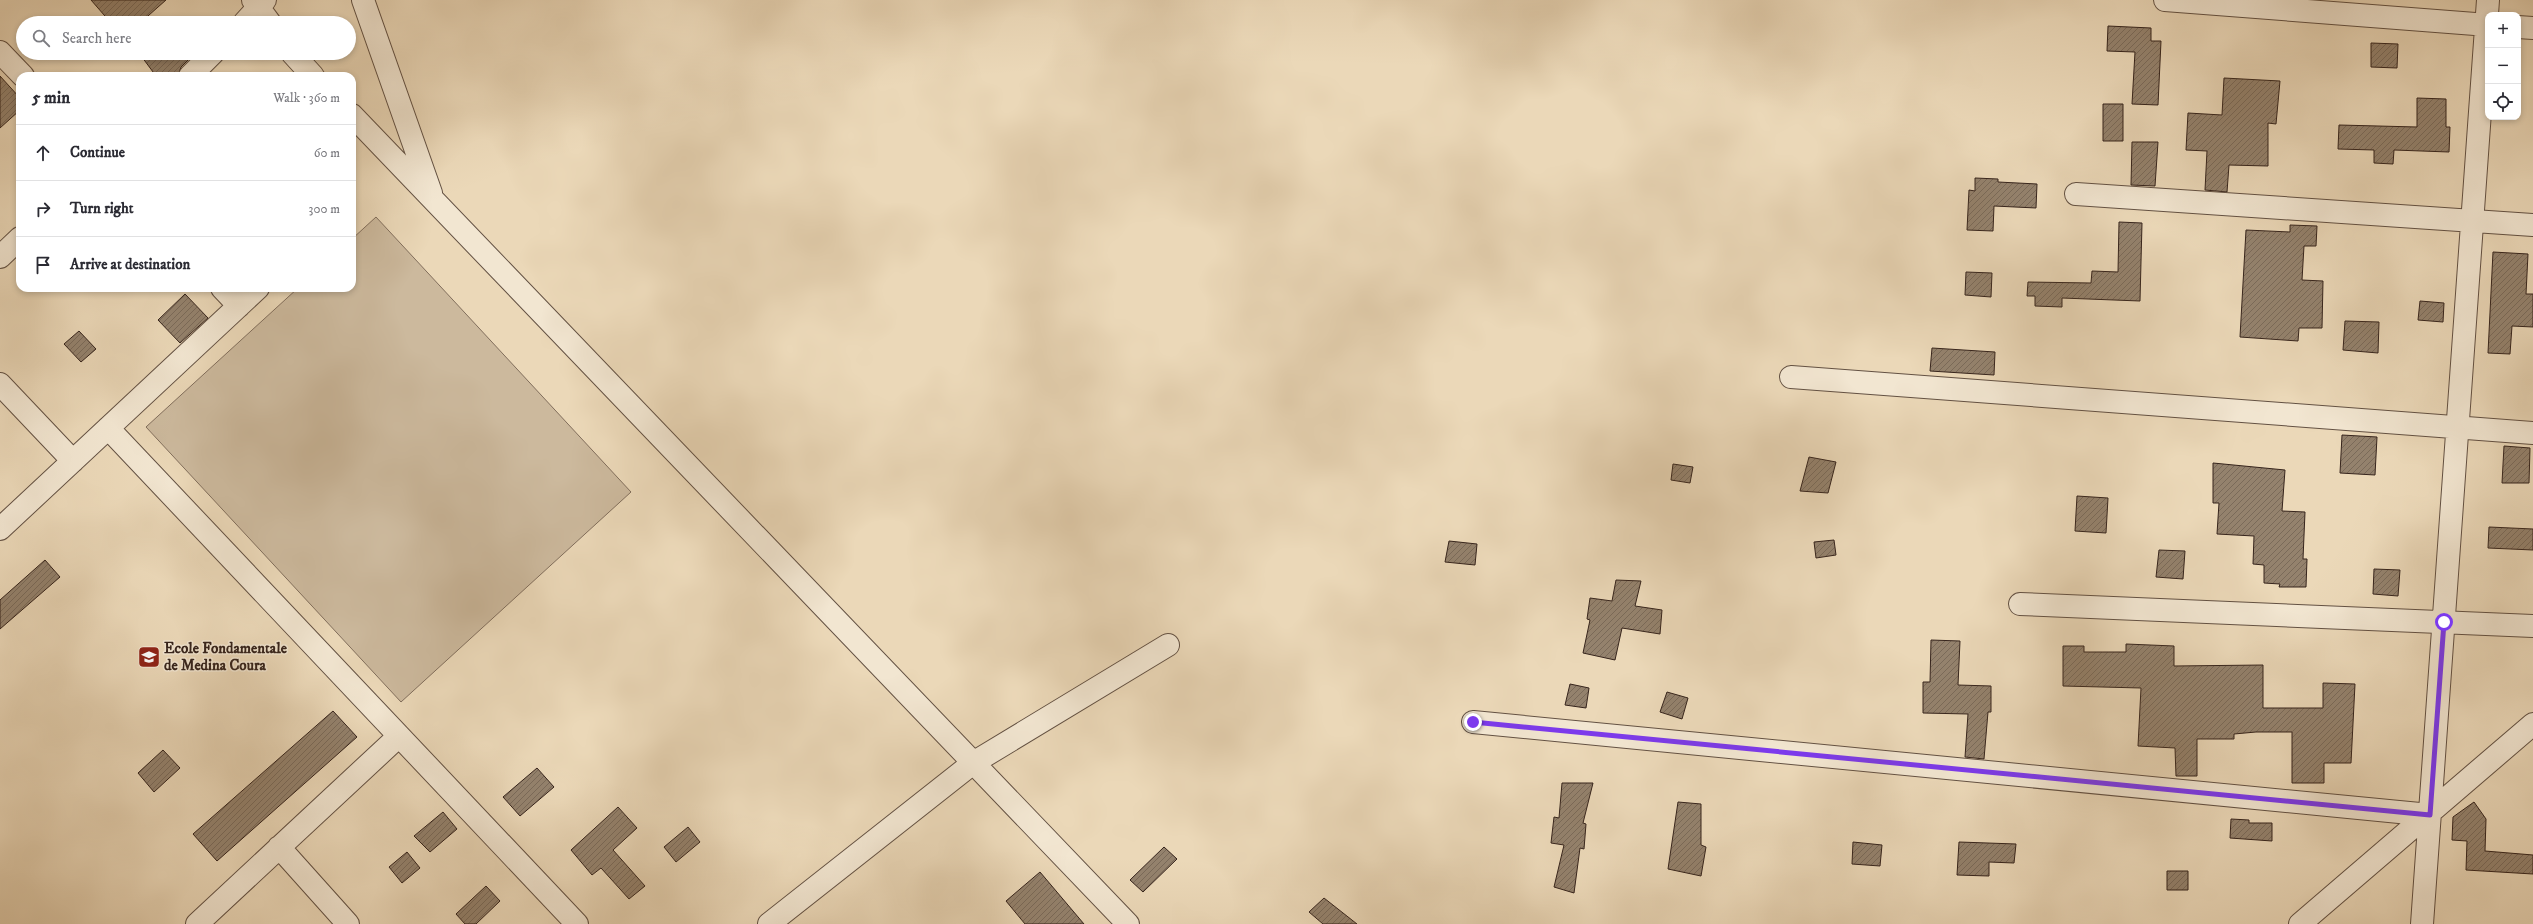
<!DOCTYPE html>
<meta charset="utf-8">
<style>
body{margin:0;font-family:"IM FELL DW Pica",serif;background:#f2f2f3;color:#2b2b33}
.controls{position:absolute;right:12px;top:12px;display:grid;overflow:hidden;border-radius:8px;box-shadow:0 2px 6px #0003}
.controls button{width:36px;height:36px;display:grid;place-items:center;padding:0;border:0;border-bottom:1px solid #e1e1e2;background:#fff;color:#2b2b33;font:20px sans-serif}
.stop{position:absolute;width:12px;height:12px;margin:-9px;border:3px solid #7c3aed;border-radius:50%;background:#fff}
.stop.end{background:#7c3aed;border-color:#fff;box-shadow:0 1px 4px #0008}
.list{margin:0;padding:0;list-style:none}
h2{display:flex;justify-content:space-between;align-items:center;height:52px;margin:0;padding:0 16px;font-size:17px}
h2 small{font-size:13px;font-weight:400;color:#7c7c81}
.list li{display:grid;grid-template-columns:26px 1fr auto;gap:12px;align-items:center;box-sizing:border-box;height:56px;padding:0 16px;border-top:1px solid #e1e1e2}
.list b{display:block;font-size:15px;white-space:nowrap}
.list em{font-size:13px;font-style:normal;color:#7c7c81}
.icon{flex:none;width:22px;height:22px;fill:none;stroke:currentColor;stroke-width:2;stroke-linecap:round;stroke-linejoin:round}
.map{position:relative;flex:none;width:2533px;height:924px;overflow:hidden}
.search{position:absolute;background:#fff;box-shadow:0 2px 6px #0003;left:16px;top:16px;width:340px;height:44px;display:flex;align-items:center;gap:10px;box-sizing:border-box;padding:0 14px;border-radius:22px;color:#7c7c81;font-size:15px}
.panel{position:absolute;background:#fff;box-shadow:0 2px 6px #0003;left:16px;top:72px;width:340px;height:220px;border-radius:12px}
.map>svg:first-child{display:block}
.pitch{fill:#ccb99d;stroke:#816e5c}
.building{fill:url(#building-hatch);stroke:#36241c}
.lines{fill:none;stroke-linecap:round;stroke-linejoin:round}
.minor-casing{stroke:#635143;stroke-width:24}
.minor{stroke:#f2e6d1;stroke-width:22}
.route{stroke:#7c3aed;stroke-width:5}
.labels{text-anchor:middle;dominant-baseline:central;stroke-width:3;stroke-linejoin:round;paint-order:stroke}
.poi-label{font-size:15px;font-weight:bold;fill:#36241c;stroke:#f2e6d1;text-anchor:start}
</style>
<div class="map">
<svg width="2533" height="924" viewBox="0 0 2533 924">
<defs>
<pattern id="building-hatch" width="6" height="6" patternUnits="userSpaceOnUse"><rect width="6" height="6" fill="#94826d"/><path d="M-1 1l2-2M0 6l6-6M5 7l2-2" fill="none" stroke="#7a6a59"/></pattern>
</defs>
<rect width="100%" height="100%" fill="#ebd8b8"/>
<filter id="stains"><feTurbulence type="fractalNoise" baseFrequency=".005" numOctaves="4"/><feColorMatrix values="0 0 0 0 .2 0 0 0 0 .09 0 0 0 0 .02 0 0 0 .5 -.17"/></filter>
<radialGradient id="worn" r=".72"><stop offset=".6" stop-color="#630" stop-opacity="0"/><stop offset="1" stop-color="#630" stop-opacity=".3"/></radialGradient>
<!-- pitch -->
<path class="pitch" d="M376,217L631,492L401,702L146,427L298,288H352V239Z"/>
<!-- building -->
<path class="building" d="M91,0H166L140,23H111Z
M2108,26L2151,28V41H2161L2158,105L2132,104L2135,52L2107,51Z
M2371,43L2398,44L2397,68L2371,67Z
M139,53H189L192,56L181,67L178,76H156Z
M0,76L20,98V110L0,128Z
M2224,78L2280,81L2276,124L2268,123V166L2229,165L2227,192L2205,190L2207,151L2186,150L2188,113L2222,115Z
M2417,98L2446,99V127H2450L2449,152L2394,150L2393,164L2374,163V150L2338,149L2339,125L2417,127Z
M2103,104H2123V141H2103Z
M2132,142H2158L2155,186L2131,185Z
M1975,178L1998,179V182L2037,184L2036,208L1994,206L1993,231L1967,230L1969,190L1975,191Z
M2119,222L2142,223L2140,301L2062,298V307L2035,306V296H2027L2028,282L2091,283L2092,271L2118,272Z
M2290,225L2317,226L2316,246H2304L2302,280L2323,281L2322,328H2299L2298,341L2240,337L2246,230L2290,232Z
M2493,252L2528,254L2526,294H2533V327L2512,326L2510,354L2488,353Z
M1966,272L1992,273L1991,297L1965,295Z
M185,294L208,318L180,343L158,320Z
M2420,301L2444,303L2443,322L2418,320Z
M2345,321L2379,322L2378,353L2343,350Z
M79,331L96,349L81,362L64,344Z
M1932,348L1995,352L1994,375L1930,371Z
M2342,435L2377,437L2375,475L2340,473Z
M2504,446L2530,448L2529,483H2502Z
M1809,457L1836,462L1828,493L1800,491Z
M2213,463L2285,470L2282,511L2305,512L2303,559H2307L2306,587H2279L2280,584L2264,583V565L2253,564L2254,536L2217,534L2219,503H2213Z
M1673,464L1693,467L1690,483L1671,480Z
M2077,496L2108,498L2106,533L2075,531Z
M2489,527L2533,529V550L2488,548Z
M1834,540L1836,555L1816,558L1814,542Z
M1449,541L1477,544L1475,565L1445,562Z
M2159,550L2185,551L2183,579L2156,577Z
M45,560L60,577L0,629V600Z
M2374,569L2400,570L2398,596L2373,594Z
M1616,580L1641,581L1635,606L1662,610L1660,634L1622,628L1615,660L1583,653L1590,620L1587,619L1590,598L1612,601Z
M1931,640L1960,641L1958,685L1991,686V712H1988L1984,759L1965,757L1968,714L1923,713V682H1930Z
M2126,644L2174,646V666L2263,665V708H2323V683L2355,684L2351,763H2324V783H2292V732H2256L2234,734V739H2197V776H2176L2175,748L2138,746L2141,688L2063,686V646H2084V652H2126Z
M1570,684L1589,688L1586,708L1565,705Z
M1667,692L1688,698L1682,719L1660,712Z
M333,711L357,737L217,861L193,834Z
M163,750L180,768L154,792L138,773Z
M537,768L554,787L520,816L503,797Z
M1562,783H1593L1583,823L1586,824L1584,849L1580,848L1574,893L1554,887L1564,845L1551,843L1554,817L1559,818Z
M1678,802L1701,804V845L1706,847L1701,876L1668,869Z
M2474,802L2486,819L2485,851L2533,855V874L2466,870L2467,841L2452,840L2453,817Z
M618,807L637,828L613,850L645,886L629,899L601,868L592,875L571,850Z
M443,812L457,829L430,852L414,836Z
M2231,819L2249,820V823H2272V841L2230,838Z
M688,827L700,842L676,862L664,847Z
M1853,842L1882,845L1880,866L1852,864Z
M1959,842L2016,844L2014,863L1989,862V876L1957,875Z
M1164,847L1177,859L1143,892L1130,880Z
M407,852L420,868L402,883L389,867Z
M2167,871H2188V890H2167Z
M1040,872L1084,924H1025L1006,901Z
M486,886L500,901L476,924H465L456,914Z
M1324,898L1357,924H1323L1309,912Z"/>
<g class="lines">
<!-- minor casing -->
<g class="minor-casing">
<path id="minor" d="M253,0L270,23
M363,0L431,193
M2165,0L2488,25
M244,23L265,0
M2518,27L2533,28
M0,52L23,76
M292,53L313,76
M190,76L213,53
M352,115L1128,924
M2076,194L2533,225
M0,257L20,238
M222,288L239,306
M1791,377L2533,433
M0,384L73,461
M108,428L577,924
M0,529L258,288
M2020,604L2533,626
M1473,722L2430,815
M279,847L348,924
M197,924L399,736
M769,924L973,763L1168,645
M2300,924L2533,724
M2422,924L2488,0"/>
</g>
<!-- minor -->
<use href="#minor" class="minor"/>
</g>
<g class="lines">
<!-- route -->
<path class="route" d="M1473,722L2430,815L2444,622"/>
</g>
<!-- icons -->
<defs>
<g id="school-square" transform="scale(1.15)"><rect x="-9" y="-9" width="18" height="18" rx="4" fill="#8f2418" stroke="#f2e6d1"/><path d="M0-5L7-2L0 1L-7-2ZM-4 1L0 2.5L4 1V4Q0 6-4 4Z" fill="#fff"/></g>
</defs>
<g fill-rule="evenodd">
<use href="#school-square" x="149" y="657"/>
</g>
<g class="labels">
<!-- poi labels -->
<g class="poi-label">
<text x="164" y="648">Ecole Fondamentale<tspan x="164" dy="17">de Medina Coura</tspan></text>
</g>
</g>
<rect width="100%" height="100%" filter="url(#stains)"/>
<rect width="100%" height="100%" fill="url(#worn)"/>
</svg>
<div class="controls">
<button>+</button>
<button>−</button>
<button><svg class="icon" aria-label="locate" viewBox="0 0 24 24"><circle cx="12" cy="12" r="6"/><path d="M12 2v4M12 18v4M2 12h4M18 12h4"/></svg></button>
</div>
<div class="stop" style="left:2444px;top:622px"></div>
<div class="stop end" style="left:1473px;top:722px"></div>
<div class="search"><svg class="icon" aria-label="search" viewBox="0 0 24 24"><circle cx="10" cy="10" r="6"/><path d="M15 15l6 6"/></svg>Search here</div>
<section class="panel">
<h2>5 min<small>Walk · 360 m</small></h2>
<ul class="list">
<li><svg class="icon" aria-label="ahead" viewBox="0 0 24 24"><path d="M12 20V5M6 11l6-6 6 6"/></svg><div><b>Continue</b></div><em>60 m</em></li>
<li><svg class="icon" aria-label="right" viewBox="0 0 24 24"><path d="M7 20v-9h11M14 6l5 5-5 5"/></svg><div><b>Turn right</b></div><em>300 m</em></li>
<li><svg class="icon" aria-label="arrive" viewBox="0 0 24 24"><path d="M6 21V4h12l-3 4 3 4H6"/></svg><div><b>Arrive at destination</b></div></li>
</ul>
</section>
</div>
